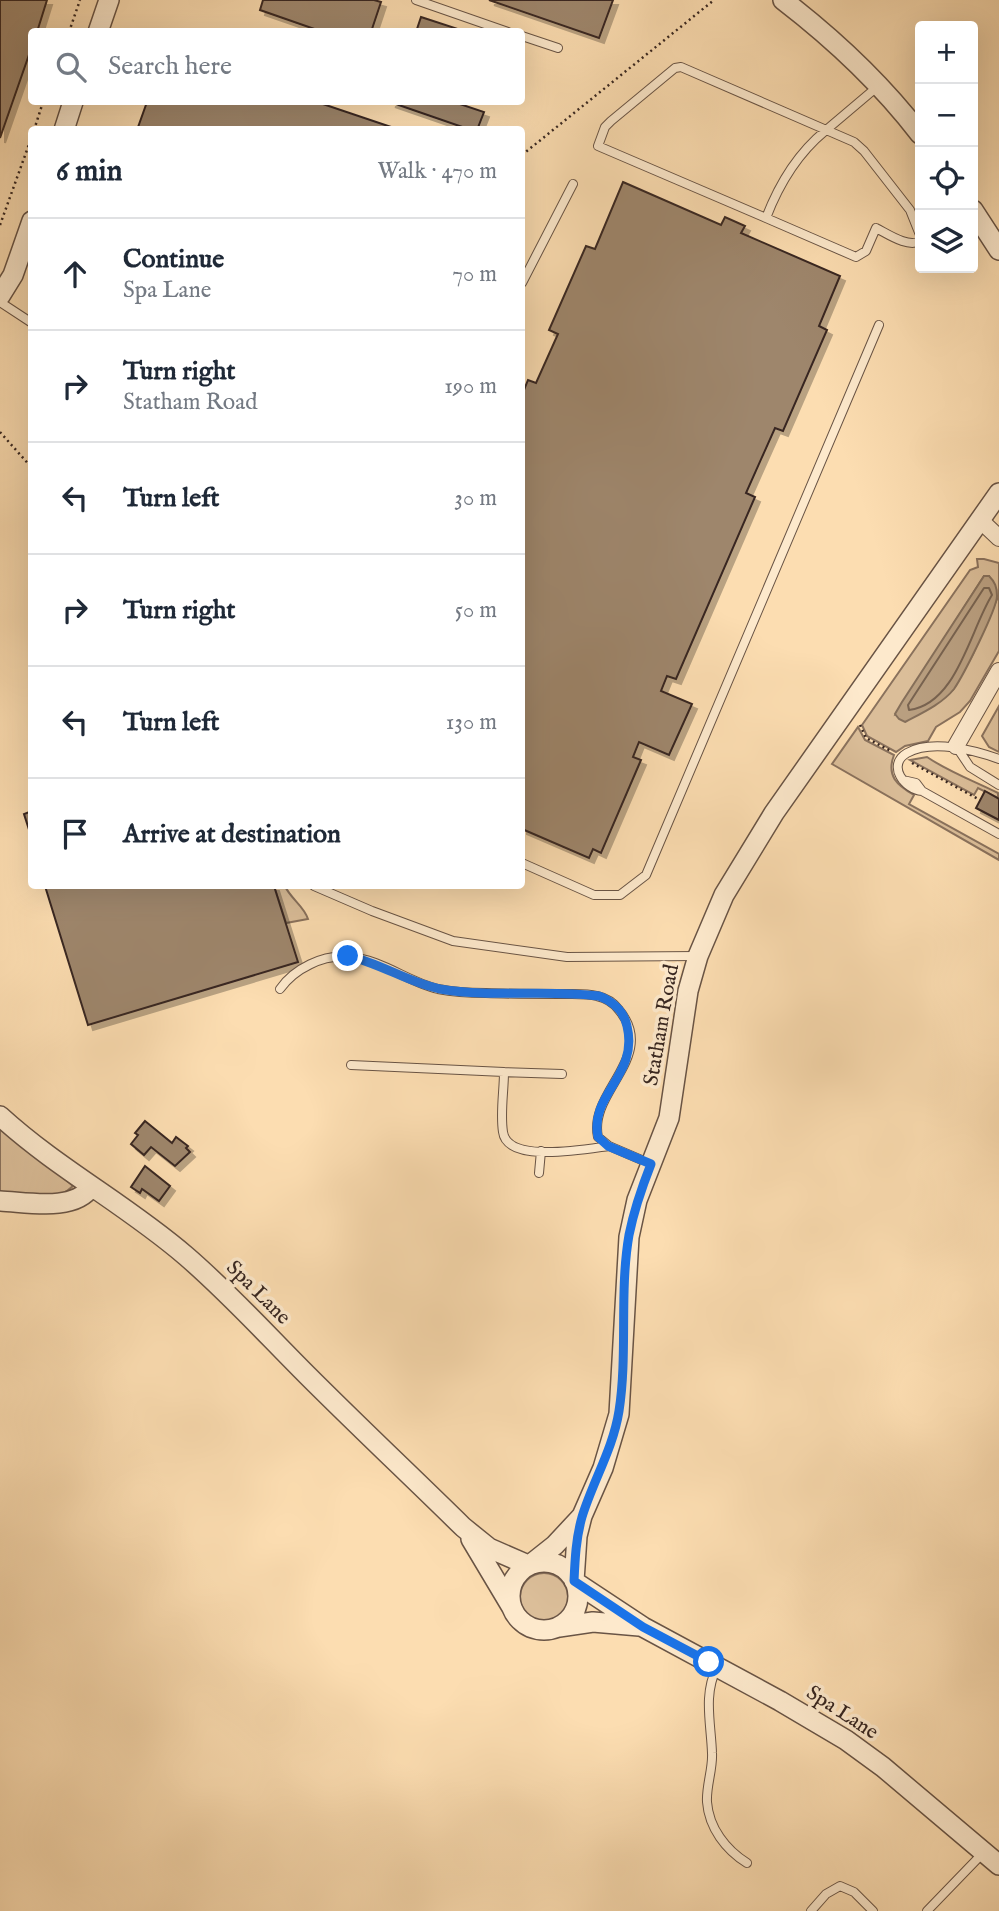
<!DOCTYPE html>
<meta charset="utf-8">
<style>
body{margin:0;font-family:"IM FELL English",serif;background:#f2f2f3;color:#1f2937}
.controls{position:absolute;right:21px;top:21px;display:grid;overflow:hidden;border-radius:7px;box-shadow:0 7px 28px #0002}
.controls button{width:63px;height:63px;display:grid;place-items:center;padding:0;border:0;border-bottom:2px solid #e0e1e3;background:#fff;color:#1f2937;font:35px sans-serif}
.stop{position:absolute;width:21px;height:21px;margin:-16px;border:5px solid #1a73e8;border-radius:50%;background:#fff}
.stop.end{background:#1a73e8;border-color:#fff;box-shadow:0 2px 7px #0008}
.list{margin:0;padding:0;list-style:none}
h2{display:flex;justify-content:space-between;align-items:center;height:91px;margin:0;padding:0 28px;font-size:30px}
h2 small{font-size:23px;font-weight:400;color:#747a83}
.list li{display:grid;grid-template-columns:46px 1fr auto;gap:21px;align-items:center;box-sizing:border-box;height:112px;padding:0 28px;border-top:2px solid #e0e1e3}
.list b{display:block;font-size:26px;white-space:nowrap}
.list p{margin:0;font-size:23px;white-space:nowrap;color:#747a83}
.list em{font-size:23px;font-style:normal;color:#747a83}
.icon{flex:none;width:38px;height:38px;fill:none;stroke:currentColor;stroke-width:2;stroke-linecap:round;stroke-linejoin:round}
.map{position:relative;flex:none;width:999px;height:1911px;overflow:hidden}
.search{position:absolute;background:#fff;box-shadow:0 7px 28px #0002;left:28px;top:28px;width:497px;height:77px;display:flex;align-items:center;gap:18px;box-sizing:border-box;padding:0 24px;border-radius:7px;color:#747a83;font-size:26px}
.panel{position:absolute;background:#fff;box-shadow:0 7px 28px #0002;left:28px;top:126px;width:497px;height:763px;border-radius:7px}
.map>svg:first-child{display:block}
.green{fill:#dbbe99;stroke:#8a725d;stroke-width:2;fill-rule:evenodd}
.water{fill:#b99f80;stroke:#856f5a;stroke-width:2}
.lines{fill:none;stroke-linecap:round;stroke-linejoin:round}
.shore{stroke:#786350;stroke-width:2}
.building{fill:#9e866c;stroke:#382721;stroke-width:2;filter:url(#shadow)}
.service-casing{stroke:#695445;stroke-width:10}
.minor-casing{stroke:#695445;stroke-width:18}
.tertiary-casing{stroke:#695445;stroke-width:22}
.path{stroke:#382721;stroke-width:2.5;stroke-dasharray:2 3.5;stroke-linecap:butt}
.service{stroke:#fde9cc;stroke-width:8}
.minor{stroke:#fde9cc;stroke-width:16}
.tertiary{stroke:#fde9cc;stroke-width:19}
.route{stroke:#1a73e8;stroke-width:9}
.labels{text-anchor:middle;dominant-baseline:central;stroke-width:7;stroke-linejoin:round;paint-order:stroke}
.street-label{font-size:21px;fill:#382721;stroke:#fde9cc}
</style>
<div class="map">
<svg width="999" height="1911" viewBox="0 0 999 1911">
<defs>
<filter id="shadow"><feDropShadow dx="5" dy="5" stdDeviation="0" flood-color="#0004"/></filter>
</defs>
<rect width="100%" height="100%" fill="#fcddb1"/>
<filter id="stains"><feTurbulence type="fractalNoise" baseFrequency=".00286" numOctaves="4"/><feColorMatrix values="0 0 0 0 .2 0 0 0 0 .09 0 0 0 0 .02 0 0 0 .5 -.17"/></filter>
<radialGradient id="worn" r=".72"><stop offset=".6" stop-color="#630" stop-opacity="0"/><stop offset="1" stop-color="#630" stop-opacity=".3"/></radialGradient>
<!-- green -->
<path class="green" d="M977,559H984L999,563V651L970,701L960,712L936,727L928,741L905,746L896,752L867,736L862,725L970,570L978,567ZM984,576H989L997,599L973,654L953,690L896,714Z
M999,706V752L989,747L982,736Z
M858,727L865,740L894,755C886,776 897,785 914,795L909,804L999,854V860L832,764Z
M927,757C949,772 974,781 998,793V798L978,788L974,795L910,760Z
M274,886H285C290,898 304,906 308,919L286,923Z
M0,1123L73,1186C54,1205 24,1197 0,1196Z
M520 1597a24 24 0 1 1 48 0a24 24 0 1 1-48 0Z"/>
<!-- water -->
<path class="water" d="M984,576H989C995,582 997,587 997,596C997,609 963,676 954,689C942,704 922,713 905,722L899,719L895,714L902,702Z"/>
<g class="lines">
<!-- shore -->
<path class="shore" d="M984,588H989L992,595C970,630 957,704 909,710L908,705Z"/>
</g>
<!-- building -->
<path class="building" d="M0,0H47L37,32H32V46L0,138Z
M263,0H374L381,2L371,32H323L260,10Z
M489,0H613L599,38Z
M421,17L461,30L460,32H416Z
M147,102H317L400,130H137Z
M390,102H454L484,112L477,130H471Z
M623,182L721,225L725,217L745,226L741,233L840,276L819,326L827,330L783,431L775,428L746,493L755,497L676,679L667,676L661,691L692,704L669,755L639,742L633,757L641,760L601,853L593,849L589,858L522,829V395L528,380L536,383L558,334L549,330L586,246L595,249Z
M985,791L999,799V820L976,808Z
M32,811V839L24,814Z
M45,886H274L298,962L88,1025Z
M145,1121L172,1143L176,1137L188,1146L186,1148L190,1152L175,1166L151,1147L144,1155L131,1144L138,1135L135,1133Z
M145,1166L170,1186L159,1201L142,1189L140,1193L131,1187Z"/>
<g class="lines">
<!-- service casing -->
<g class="service-casing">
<path id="service" d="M416,0L508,32
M522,36L558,48
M877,87L825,131C797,154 779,184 766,218L598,146L605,127L611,121L675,68L681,67L854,142L864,151L910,210L920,235
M766,218L856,257L866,251L876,228C888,234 908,248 920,241V236
M522,283L573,184
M0,302L32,323
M956,746L970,767L999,785
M999,759C974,750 932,739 907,753C886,765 905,790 922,791L999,834
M903,780L916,783L922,791
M522,863L594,895H620L646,875L879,325
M314,886L372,911L453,941L567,957L698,956
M280,989C294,969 323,954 349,957C381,959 408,982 438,989C453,992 471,993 486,993C511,994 536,994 560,994C572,994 586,993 597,996C606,998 614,1003 619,1010C658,1057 588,1091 598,1137L609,1146L651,1164
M351,1065L504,1072
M562,1074L504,1072C504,1091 500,1113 503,1132C507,1164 586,1149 609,1146
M539,1173L541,1151
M717,1667C703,1695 711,1723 712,1753C713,1769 706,1786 707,1802C709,1828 726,1850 747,1863
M811,1911L826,1894L840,1886L854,1892L873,1911
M927,1911L984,1852"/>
</g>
<!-- minor casing -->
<g class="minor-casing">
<path id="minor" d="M980,520L999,538
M956,746L999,671"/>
</g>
<!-- tertiary casing -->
<g class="tertiary-casing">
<path id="tertiary" d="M783,0C835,40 880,82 920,134
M98,32L109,0
M64,130L73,102
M973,210L999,250
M0,296L13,275L32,221
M0,1116C58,1169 127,1205 186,1256C229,1293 267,1335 307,1375C358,1426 411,1476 463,1527L489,1548L528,1565
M0,1201C27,1202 74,1212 91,1187
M471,1539L511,1606
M510 1596a34 34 0 1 1 68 0a34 34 0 1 1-68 0Z
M531,1564L555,1545L582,1516
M574,1581L577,1536L582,1516L603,1468L619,1414L629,1237L637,1200L669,1118L688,991L698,956L724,895L774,813L999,493
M575,1582L643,1627L780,1701L846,1740L883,1767L999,1865
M559,1627L593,1622L639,1626"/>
</g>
<!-- path -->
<path class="path" d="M69,32L80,0
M34,130L43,102
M522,155L714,0
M0,225L32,136
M0,432L32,468
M860,725L866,738L891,751
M912,763L980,800"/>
<!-- service -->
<use href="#service" class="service"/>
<!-- minor -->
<use href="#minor" class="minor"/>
<!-- tertiary -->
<use href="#tertiary" class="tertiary"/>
</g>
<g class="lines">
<!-- route -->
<path class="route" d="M348,956C380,963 409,983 440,989C493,998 546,989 599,996C612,1001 624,1011 627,1026C639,1076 589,1094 598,1137L608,1146L651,1164C642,1187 634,1210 629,1235C619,1293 628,1353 619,1411C613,1449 593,1481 582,1517C576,1538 575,1559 574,1581L643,1627L709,1662"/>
</g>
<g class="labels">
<!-- street labels -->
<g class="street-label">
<text transform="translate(662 1025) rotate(-80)">Statham Road</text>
<text transform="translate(258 1293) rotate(45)">Spa Lane</text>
<text transform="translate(842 1713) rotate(33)">Spa Lane</text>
</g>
</g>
<rect width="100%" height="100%" filter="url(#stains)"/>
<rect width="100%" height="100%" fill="url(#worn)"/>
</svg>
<div class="controls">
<button>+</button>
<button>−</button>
<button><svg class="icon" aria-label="locate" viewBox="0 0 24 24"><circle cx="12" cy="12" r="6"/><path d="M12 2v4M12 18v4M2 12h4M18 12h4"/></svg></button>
<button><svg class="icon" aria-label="layers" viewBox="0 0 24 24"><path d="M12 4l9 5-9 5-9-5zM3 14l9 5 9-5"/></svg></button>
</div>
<div class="stop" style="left:709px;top:1662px"></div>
<div class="stop end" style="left:348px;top:956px"></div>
<div class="search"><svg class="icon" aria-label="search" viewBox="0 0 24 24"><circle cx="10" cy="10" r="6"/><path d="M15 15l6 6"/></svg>Search here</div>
<section class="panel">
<h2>6 min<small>Walk · 470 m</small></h2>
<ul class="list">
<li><svg class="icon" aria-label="ahead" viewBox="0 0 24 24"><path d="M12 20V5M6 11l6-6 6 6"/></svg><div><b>Continue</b><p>Spa Lane</p></div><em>70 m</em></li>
<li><svg class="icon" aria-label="right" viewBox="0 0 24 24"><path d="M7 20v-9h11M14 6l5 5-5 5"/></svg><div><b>Turn right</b><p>Statham Road</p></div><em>190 m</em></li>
<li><svg class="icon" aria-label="left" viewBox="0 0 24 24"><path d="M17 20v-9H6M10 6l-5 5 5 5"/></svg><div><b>Turn left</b></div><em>30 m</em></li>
<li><svg class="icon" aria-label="right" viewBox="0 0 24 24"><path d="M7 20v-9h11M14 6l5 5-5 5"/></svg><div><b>Turn right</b></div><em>50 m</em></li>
<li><svg class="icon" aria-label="left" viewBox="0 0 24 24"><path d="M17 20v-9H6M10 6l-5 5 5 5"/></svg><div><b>Turn left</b></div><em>130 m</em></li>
<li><svg class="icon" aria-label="arrive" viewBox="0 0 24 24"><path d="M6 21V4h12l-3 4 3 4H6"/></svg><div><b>Arrive at destination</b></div></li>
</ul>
</section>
</div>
